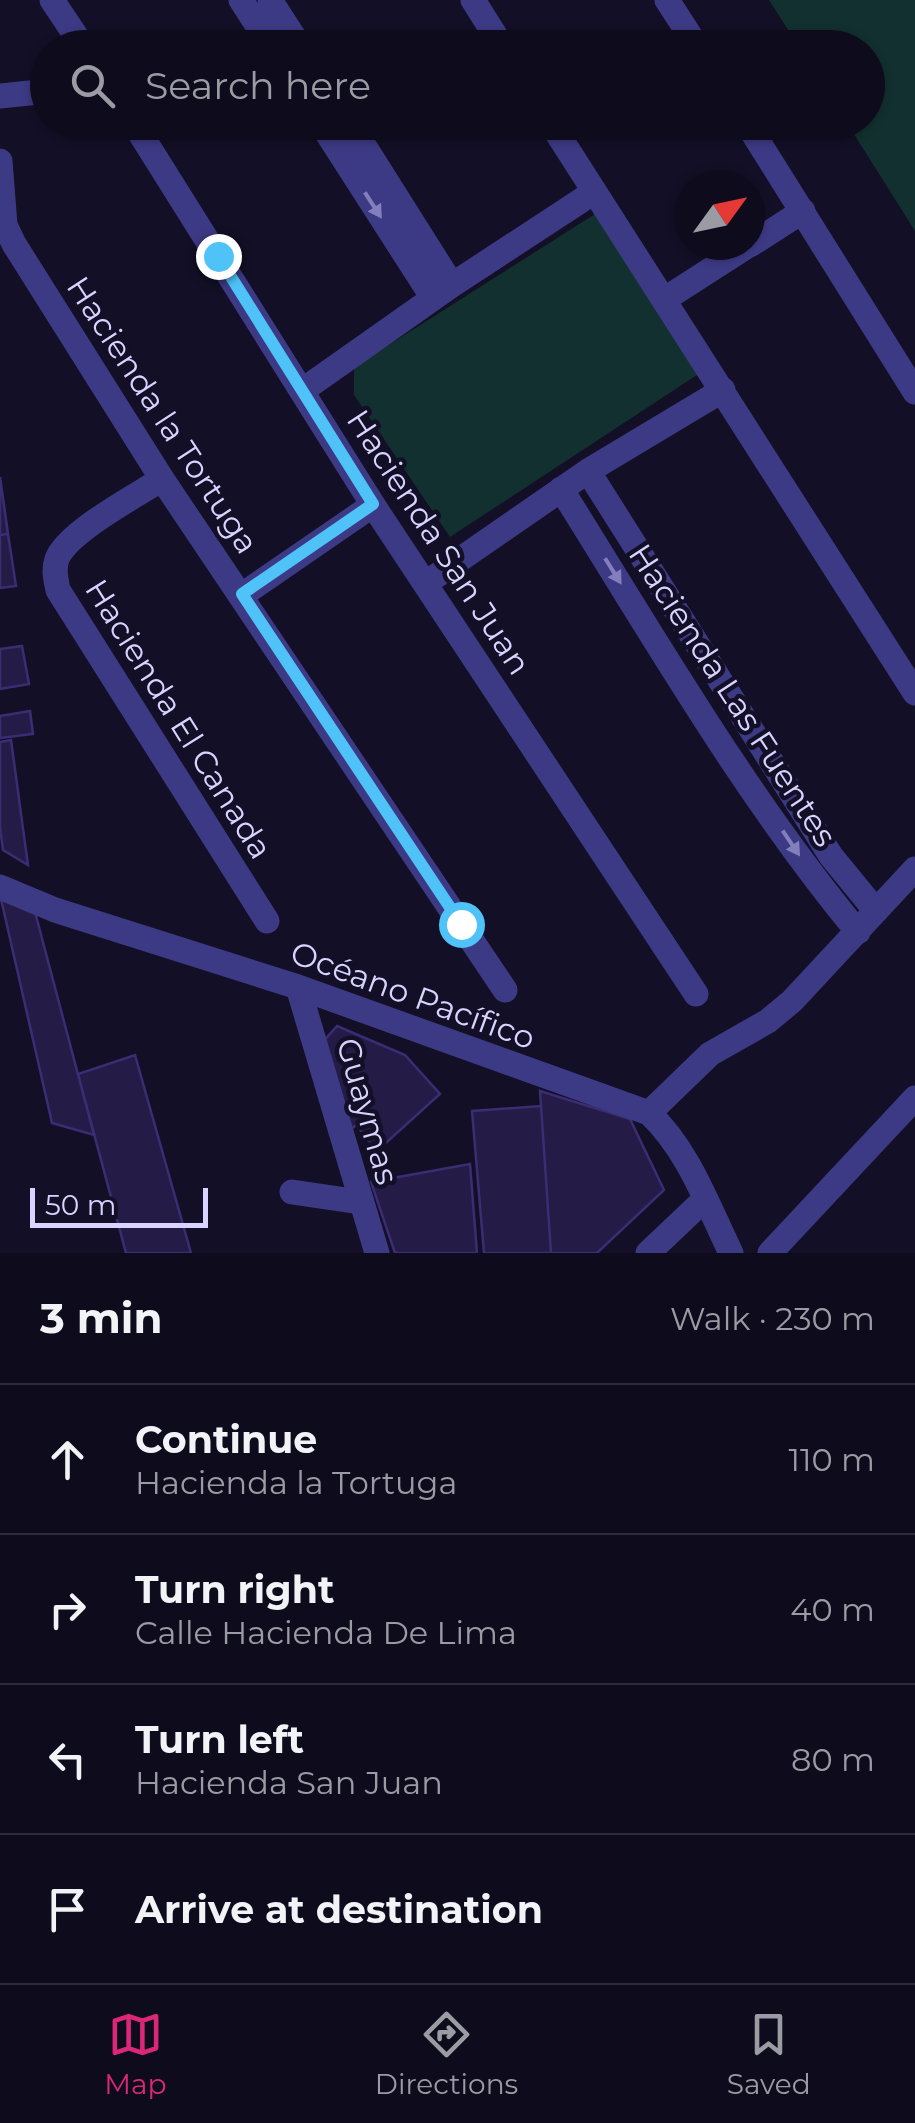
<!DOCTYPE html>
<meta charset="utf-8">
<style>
body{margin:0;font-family:Montserrat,sans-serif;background:#1c1929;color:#f1f3f6}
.compass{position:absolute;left:675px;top:170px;width:90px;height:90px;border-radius:50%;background:#0e0b1c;box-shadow:0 2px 8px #0004;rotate:57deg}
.scale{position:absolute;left:30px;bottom:25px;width:178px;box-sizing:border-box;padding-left:10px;border:5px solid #d9d4ff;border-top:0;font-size:28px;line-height:35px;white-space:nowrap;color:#d9d4ff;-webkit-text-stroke:8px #130f26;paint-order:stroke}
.stop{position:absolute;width:30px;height:30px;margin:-22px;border:8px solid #4fc3f7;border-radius:50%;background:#fff}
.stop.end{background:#4fc3f7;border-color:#fff;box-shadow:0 2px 10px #0008}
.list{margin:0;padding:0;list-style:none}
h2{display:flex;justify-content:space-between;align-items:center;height:130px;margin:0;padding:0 40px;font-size:42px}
h2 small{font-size:32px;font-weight:400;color:#9b9ba3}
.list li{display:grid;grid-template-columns:65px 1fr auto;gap:30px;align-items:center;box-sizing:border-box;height:150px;padding:0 40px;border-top:2px solid #2e2b3b}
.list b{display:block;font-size:38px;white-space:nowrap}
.list p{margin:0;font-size:32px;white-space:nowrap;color:#9b9ba3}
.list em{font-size:32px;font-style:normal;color:#9b9ba3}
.icon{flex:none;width:55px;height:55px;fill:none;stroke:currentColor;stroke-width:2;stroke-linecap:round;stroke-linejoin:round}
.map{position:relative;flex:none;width:915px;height:1253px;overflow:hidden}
.search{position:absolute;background:#0e0b1c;box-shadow:0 2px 8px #0004;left:30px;right:30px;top:30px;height:110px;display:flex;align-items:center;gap:25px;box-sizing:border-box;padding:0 35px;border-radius:55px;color:#9b9ba3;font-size:38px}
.sheet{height:730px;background:#0e0b1c}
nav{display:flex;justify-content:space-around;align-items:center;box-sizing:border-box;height:140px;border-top:2px solid #2e2b3b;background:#0e0b1c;font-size:28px;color:#9b9ba3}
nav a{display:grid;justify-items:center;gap:5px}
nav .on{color:#db2777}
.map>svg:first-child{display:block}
.green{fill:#12302f}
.building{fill:#241b47;stroke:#3b2d73;stroke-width:2.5}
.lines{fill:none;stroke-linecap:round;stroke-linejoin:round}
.minor{stroke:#3d3a85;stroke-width:25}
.oneway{fill:#837fbc}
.route{stroke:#4fc3f7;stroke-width:12}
.labels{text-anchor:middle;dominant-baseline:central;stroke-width:9;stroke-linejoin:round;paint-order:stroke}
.street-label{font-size:32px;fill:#d9d4ff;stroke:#130f26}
</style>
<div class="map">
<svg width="915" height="1253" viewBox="0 0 915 1253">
<rect width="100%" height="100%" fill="#130f26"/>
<!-- green -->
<path class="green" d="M769,0H915V231L847,123L868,122V48L799,47Z
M595,214L697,362V375L450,537L354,395V367Z"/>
<!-- building -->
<path class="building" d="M0,477L8,534L0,535Z
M8,534L16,586L0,588V535Z
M22,646L29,684L0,689V649Z
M30,711L33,734L0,738V716Z
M11,740L28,865L3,850L0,827V742Z
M1,899L35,912L94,1135L52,1123Z
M337,1026L405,1055L440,1094L377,1151L356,1125L349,1131L320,1045Z
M135,1055L191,1253H126L78,1074Z
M540,1091L630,1119L664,1190L597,1253H551Z
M541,1106L551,1253H484L472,1111Z
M470,1164L477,1253H395L371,1182Z"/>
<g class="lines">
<!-- minor -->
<path class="minor" d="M52,0L84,48
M241,0L272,48
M270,0L301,48
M473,0L503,48
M667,0L698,48
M0,96L48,91
M133,122L373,505L696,994
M320,122L433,298
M349,122L452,285
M550,122L915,693
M746,122L915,392
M0,161L5,225L14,244L162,479L505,990
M750,245L803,211
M665,299L749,245
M303,390L452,285L594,192
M588,471L831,856L876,911
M162,479C136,496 67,532 57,559C53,570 56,580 58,590L267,921
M561,489C654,637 746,797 858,932
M426,583L588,471L723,390
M242,595L373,505
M0,887L55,910L298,987L649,1113C689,1151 707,1204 731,1253
M298,987L377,1253
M649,1113L710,1054L768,1021L792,1001L915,869
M292,1192L360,1202
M648,1253L705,1199
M770,1253L915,1098"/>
</g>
<!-- one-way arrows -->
<defs><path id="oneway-solid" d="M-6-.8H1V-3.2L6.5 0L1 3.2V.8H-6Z" transform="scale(2.5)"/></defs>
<g class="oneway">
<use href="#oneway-solid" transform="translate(373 205) rotate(57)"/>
<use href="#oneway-solid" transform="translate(613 571) rotate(58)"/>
<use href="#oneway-solid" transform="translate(791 843) rotate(56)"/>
</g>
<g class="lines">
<!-- route -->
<path class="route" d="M218,256L373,504L242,594L461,924"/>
</g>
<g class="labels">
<!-- street labels -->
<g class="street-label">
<text transform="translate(163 415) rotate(57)">Hacienda la Tortuga</text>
<text transform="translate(439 542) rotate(57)">Hacienda San Juan</text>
<text transform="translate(733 695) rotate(57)">Hacienda Las Fuentes</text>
<text transform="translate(179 719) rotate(58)">Hacienda El Canada</text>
<text transform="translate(413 995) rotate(20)">Océano Pacífico</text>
<text transform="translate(368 1111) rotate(74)">Guaymas</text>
</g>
</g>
</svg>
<svg class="compass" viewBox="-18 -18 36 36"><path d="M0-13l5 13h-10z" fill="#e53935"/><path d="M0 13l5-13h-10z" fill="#9b9ba3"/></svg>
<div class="scale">50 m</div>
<div class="stop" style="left:461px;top:924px"></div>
<div class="stop end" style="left:218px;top:256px"></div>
<div class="search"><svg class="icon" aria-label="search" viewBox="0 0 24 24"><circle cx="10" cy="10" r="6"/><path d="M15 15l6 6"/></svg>Search here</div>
</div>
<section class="sheet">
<h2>3 min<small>Walk · 230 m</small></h2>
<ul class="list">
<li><svg class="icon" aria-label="ahead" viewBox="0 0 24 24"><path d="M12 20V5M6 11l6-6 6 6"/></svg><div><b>Continue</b><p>Hacienda la Tortuga</p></div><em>110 m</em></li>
<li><svg class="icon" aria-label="right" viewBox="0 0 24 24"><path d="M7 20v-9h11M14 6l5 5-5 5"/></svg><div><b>Turn right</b><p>Calle Hacienda De Lima</p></div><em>40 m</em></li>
<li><svg class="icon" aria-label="left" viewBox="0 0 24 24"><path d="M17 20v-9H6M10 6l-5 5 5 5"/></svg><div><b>Turn left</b><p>Hacienda San Juan</p></div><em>80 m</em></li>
<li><svg class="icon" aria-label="arrive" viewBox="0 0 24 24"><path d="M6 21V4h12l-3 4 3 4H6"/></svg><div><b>Arrive at destination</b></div></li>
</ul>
</section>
<nav>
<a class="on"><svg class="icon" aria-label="map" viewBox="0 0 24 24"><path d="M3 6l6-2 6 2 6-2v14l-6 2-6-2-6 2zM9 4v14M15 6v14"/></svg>Map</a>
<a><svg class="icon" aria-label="directions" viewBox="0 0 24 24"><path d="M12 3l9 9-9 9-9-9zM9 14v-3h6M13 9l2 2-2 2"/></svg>Directions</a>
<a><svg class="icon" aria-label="saved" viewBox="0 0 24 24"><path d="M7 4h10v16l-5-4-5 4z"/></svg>Saved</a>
</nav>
